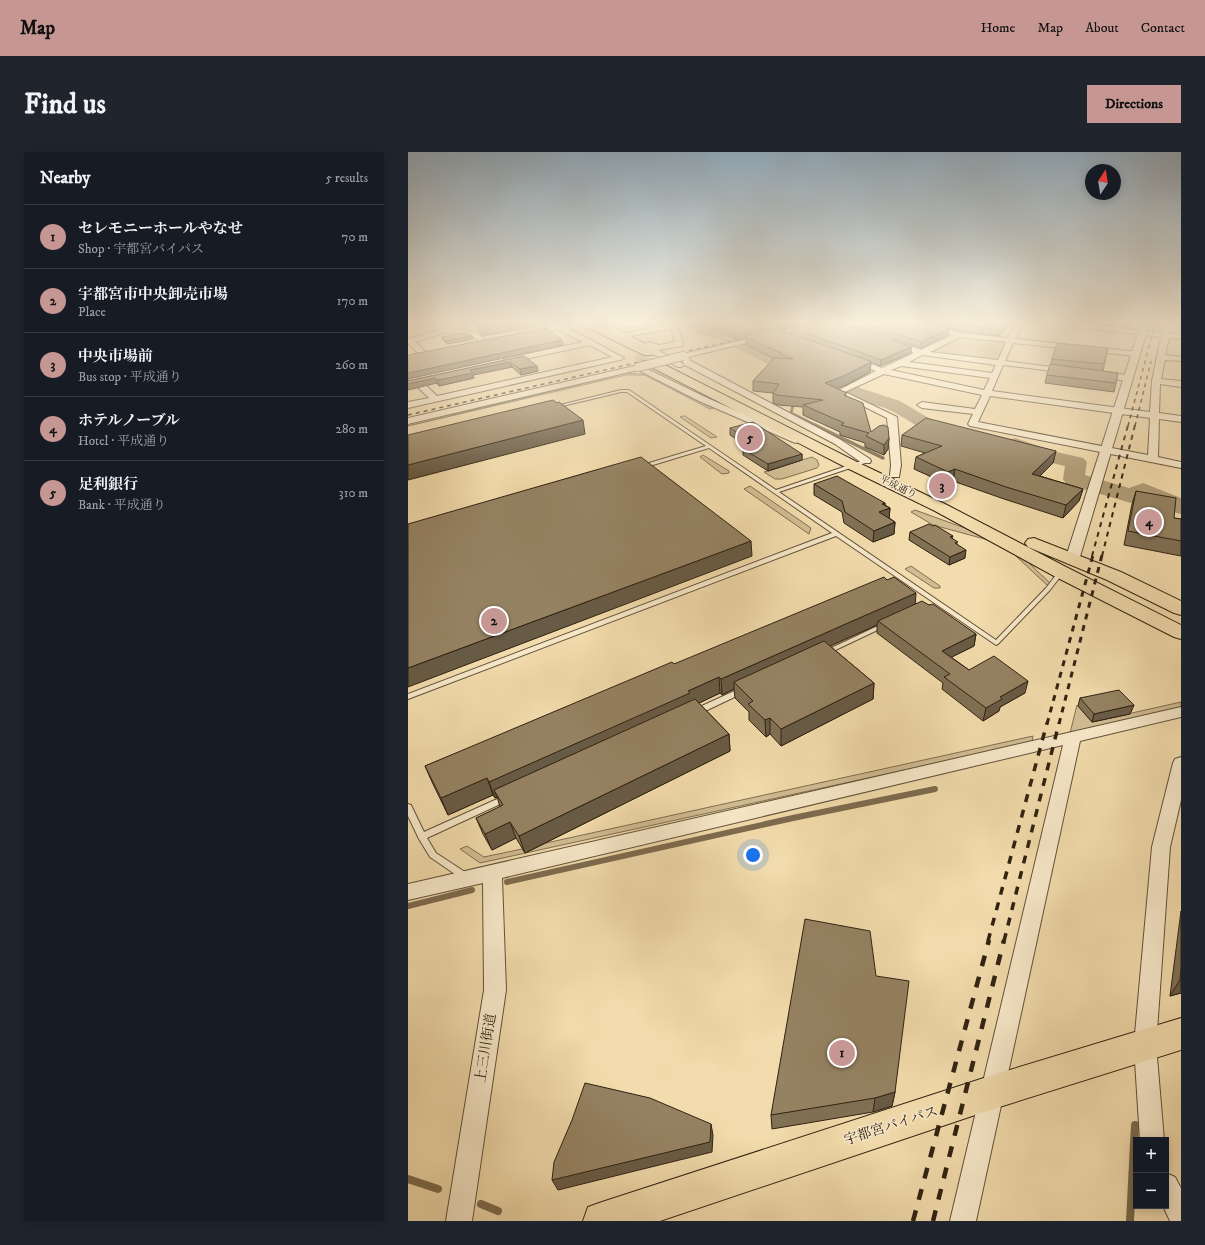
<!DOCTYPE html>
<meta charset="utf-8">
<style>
body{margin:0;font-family:"IM FELL DW Pica","Noto Serif JP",serif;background:#20242c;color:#f1f3f6}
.controls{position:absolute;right:12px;bottom:12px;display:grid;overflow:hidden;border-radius:0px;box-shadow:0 2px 10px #0003}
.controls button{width:36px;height:36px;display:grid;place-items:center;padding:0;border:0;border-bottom:1px solid #363941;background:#171b24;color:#f1f3f6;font:20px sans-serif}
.compass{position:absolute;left:677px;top:12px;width:36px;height:36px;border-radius:50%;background:#171b24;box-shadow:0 2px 10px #0003;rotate:12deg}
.you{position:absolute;left:345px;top:703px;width:14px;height:14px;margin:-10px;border:3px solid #fff;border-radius:50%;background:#1a73e8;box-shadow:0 0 0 6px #1a73e833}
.badge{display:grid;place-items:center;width:26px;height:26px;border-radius:50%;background:#c59692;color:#111;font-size:13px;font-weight:700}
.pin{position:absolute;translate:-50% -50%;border:2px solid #fff;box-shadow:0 1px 4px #0006}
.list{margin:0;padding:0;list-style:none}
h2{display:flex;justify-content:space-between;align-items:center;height:52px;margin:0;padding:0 16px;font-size:17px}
h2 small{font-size:13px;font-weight:400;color:#9ea1a6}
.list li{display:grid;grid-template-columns:26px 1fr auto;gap:12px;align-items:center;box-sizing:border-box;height:64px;padding:0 16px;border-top:1px solid #363941}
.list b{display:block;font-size:15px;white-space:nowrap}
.list p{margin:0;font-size:13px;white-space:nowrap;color:#9ea1a6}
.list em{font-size:13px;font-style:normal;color:#9ea1a6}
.map{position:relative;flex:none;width:773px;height:1069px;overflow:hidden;border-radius:0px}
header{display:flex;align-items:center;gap:24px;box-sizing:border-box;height:56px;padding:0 20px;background:#c59692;color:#111}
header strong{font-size:19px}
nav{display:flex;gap:22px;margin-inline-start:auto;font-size:14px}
.intro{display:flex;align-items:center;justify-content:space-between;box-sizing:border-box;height:96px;padding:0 24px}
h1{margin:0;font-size:28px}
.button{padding:10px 18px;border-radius:0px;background:#c59692;color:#111;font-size:14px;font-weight:700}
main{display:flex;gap:24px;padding:0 24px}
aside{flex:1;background:#171b24;border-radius:0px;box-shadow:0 2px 10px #0003}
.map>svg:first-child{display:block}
.green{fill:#d1bc92;stroke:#806f52}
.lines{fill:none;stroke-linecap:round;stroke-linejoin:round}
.stream-far3{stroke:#7d6b4e;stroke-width:3}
.stream-far2{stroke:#7d6b4e;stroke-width:3.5}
.stream-far1{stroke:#7d6b4e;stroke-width:6}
.stream{stroke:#7d6b4e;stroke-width:8}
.river{fill:#b09c77;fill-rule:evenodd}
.primary-tunnel{stroke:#cbb68d;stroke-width:12;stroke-dasharray:12 6;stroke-linecap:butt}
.service-casing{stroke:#605038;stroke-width:2}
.minor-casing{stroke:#605038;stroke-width:2}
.tertiary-casing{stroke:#605038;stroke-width:2}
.primary-casing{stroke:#302211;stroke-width:2}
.trunk-casing{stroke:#302211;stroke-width:2}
.service{fill:#f7e8c9;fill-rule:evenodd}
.minor{fill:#f7e8c9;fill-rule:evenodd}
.tertiary{fill:#f7e8c9;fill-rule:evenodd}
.primary{fill:#f2dbac;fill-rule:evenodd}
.trunk{fill:#f2dbac;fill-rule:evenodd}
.rail-far4{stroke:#302211;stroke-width:1.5;stroke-dasharray:4 4;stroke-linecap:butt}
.rail-far3{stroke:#302211;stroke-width:2;stroke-dasharray:5 5;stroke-linecap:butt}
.rail-far2{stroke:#302211;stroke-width:3;stroke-dasharray:6 6;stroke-linecap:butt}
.rail-far1{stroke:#302211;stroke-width:3.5;stroke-dasharray:8 8;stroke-linecap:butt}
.rail{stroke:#302211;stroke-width:4.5;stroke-dasharray:11 11;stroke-linecap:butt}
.minor-bridge-casing{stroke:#605038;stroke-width:10;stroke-linecap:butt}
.minor-bridge{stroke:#f7e8c9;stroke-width:8}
.wall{fill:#807054;stroke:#302211}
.shaded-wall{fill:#685b45;stroke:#302211}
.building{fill:#958262;stroke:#302211}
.labels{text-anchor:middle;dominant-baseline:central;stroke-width:3;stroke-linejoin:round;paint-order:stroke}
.far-street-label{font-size:10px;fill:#302211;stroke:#f7e8c9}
.near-street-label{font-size:14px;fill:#302211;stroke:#f7e8c9}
</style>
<header>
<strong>Map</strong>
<nav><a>Home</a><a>Map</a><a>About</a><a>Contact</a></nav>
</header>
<div class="intro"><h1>Find us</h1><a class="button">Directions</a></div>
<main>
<aside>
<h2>Nearby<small>5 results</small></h2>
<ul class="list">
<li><span class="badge">1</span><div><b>セレモニーホールやなせ</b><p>Shop · 宇都宮バイパス</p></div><em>70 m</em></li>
<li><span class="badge">2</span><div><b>宇都宮市中央卸売市場</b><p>Place</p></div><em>170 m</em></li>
<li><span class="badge">3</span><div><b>中央市場前</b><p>Bus stop · 平成通り</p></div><em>260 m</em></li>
<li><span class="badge">4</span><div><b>ホテルノーブル</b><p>Hotel · 平成通り</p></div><em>280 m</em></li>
<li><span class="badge">5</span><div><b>足利銀行</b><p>Bank · 平成通り</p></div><em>310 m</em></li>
</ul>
</aside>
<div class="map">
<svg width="773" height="1069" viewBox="0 0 773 1069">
<rect width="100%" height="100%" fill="#f2dbac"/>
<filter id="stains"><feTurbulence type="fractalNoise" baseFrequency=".005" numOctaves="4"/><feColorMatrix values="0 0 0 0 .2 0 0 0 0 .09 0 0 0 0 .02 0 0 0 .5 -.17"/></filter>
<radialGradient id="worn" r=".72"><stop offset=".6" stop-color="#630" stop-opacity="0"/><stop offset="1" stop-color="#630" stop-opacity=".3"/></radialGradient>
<!-- green -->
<path class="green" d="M551,185L597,189L600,191L591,208L526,201V199Z
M218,221L239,223L306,256L302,257L237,223H218L0,274Z
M275,264H277L309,285L303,286L272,265Z
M295,303L321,319V321L314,322L292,305Z
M404,305L409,308L411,313L409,316L374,327H367L356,320Z
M342,334L403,376L401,382L336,337Z
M507,358L601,392L643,432L639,433L595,392L525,373L503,360Z
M503,414L532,434V436H526L497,417Z
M773,550V556L662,581L669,553L684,570Z
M625,584L624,590L72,711L52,697L59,694L76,705L114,697L117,701L138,691Z"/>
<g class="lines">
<!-- stream-far3 -->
<path class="stream-far3" d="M386,249L383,261L409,274"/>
<!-- stream-far2 -->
<path class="stream-far2" d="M407,273L475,306"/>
<!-- stream-far1 -->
<path class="stream-far1" d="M99,730L385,666L527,637
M0,754L64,738"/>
<!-- stream -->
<path class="stream" d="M0,1027L30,1037
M73,1052L90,1059
M722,1069L727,973"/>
<!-- river -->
<path class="river" d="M273,172H294L304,177L322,181L380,209L403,213L416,221L444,225L452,236L492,249L524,268L539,274L559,278L562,282L559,286C528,294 504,267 477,256C468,253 446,249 439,244C436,242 434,237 432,234L405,230L392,221L369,217L311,187L294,183L276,175Z
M607,286L644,299L675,306L679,310L677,323L721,336L735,331L773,346V362L765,360L735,347L723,351L658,332L655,327L657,314L632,308L600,296L597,292L600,288Z"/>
<!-- primary-tunnel -->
<path class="primary-tunnel" d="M229,203L249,213"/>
<!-- service casing -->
<g class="service-casing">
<path id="service" d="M213,238H221L368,338L456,308H460V310L371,340L588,488L638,436L651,419L653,418L656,420L642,438L590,492L588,493L428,384L0,547V542L424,381L301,296L235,316H231V314L298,294L219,240H213L146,256L144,255Z
M476,471L479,473L478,474L419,502H415L414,501L415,500Z
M333,536H335L339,538L337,540L291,562H285L284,560L285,558Z
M98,643L101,644L102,646L101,648L19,686L28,701L60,722L61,725L60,728L57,729L22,705L11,687L0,664V652L3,653L16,680Z"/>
</g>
<!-- minor casing -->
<g class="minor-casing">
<path id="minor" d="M149,172H153L216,206L212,208L0,256V250L21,246L0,226V218L3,219L29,244L204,205L182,193L99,211H96V207L175,190L147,176L146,174Z
M197,172H206L209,177L218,181L261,172H269L275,192L274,194L250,198L277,213L273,215H270L202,180L201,176ZM263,177L267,190L251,193L241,190L237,192L222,184Z
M403,172H417L280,205L283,209L433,288L462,307L463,309L462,311H454L427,292L277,213L271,204L275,202Z
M513,172H525L552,181L600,186L606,172H614L607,187L730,200V204H727L605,191L597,209L660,217L664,219L660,221L595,213L584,239L742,260L744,229L753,185L655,174L651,172H676L754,181L756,172H764L762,181L773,183V187L761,186L757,203L773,205V209L757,208L753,227L773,229V235L752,232L751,261L773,264V270L751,267L750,305L773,310V316L562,274L560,272L565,262L514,256L509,253L514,250L567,257L574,243L476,222L437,240L489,265L493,313L491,325H483L482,323L483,313L479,266L427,240L468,219L441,210V206H447L474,216L506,201L481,193V189H487L513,198L544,183ZM552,185L598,190L590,208L522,200ZM514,203L588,213L584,221L501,210ZM493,214L582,226L576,238L483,218ZM582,244L742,266L740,303L570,270Z
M38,176L67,179L78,189L74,191L62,183L38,180L7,190L19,201L15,203H12L0,191V187Z
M231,213L297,245L391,286L393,288L388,291L385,290L291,249L230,218L0,272V266Z
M689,219L719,223L723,226L719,229L686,224L685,222L686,220Z
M773,555V565L672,589L568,1069H542L655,593L94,726L98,838L64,1069H38L76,838L75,731L0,748V732Z
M773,605V648L762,695L748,893L756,988H732L726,893L744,695L765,611L767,607Z
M758,1021L767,1025L773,1036V1069H762L755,1054H758Z"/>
</g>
<!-- tertiary casing -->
<g class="tertiary-casing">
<path id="tertiary" d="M145,172H163L159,175L115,184L110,181L112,179Z
M733,172H741L671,408L669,411L664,412L659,411L657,408Z"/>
</g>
<!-- primary casing -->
<g class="primary-casing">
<path id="primary" d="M171,172H189L244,199L246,201L244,203H236L180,176L172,174Z
M249,209L451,311L539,353L660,416L773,473V487L766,485L646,424L527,359L441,317L245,216L243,213L245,210Z
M626,386L713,420L773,449V463L766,461L699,428L620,395L617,391L620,387Z"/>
</g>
<!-- trunk casing -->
<g class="trunk-casing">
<path id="trunk" d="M773,866V898L585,957L252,1069H175L180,1055L194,1050L585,923Z"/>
</g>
<!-- service -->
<use href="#service" class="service"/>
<!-- minor -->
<use href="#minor" class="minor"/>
<!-- tertiary -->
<use href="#tertiary" class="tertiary"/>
<!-- primary -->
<use href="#primary" class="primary"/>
<!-- trunk -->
<use href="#trunk" class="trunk"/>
<!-- rail-far4 -->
<path class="rail-far4" d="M0,263L337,186
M720,274L747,172
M727,274L743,209"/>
<!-- rail-far3 -->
<path class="rail-far3" d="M684,404L720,273
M694,404L727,273"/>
<!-- rail-far2 -->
<path class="rail-far2" d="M639,572L685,403
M651,572L694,403"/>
<!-- rail-far1 -->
<path class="rail-far1" d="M580,789L639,571
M596,789L651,571"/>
<!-- rail -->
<path class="rail" d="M505,1069L581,788
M525,1069L596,788"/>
<!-- minor-bridge casing -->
<g class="minor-bridge-casing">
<path id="minor-bridge" d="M231,215L275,204"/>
</g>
<!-- minor-bridge -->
<use href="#minor-bridge" class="minor-bridge"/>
</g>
<!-- wall -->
<path class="wall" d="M69,172H129V174L75,184L72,181Z
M289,172H396L372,178L384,182V176L503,195V201L472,214L463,210L462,220L438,233L429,236L439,244L463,280L481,286L480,297L476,303L457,295V291L432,283V280L395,263V255L370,253L365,251V241L345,239V229L366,207L338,193V186L328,188L309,179Z
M442,172H526L541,177L540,183L513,196Z
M530,172H603L591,184L550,179Z
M682,172H722L721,176Z
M34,185L65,187L39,192L35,188Z
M700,196L695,219L708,231L706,240L637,231L639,223L643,212L644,207Z
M116,204L130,219L113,223L104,215L65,223L66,226L31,234L29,231L0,229Z
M322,276L394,302V308L360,319L335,303V297L341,295L322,283Z
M494,283L648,299L645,311L632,324L675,337L671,349L655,366L596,347L545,329L539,332L506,317L508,305L517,301L493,294Z
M406,332L477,351V353L482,356L481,366L487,370L486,382L465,390L436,371L434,360L406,343Z
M728,339L766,366L773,367V404L716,393L724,352Z
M502,380L545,384L544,386L550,393L557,406L541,413L501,388Z
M507,452L521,453L568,482L566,494L543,505L561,518L617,541L592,555L591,559L575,569L534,537L535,531L469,481V473L422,494L466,531L465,547L373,594L362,582L358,585L341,568V560L327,546L326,537L314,543L312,541L291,551L321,582L322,599L117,701L108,686L84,698L75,682L68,666L92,655L89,645L87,646L85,643L40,663L24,630L17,614L266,512Z
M672,546L726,553L722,562L684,570L670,554Z
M773,759V841L762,844Z
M468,824L487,940L484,954L465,960L364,977L363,963Z"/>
<!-- shaded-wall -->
<path class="shaded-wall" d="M90,172H129V174L75,184L73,175Z
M371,172H396L340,185L337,184L338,186L328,188L327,182Z
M598,172H603L591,184L592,178Z
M541,177L540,183L513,196V190Z
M64,184L65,187L39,192L38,189Z
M154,188L155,193L0,227V221Z
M503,195V201L472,214L473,208Z
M102,210L104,215L65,223L66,226L31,234L30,228L62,218Z
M463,210L462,220L438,233L417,241V231Z
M129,214L130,219L113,223L112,217Z
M27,226L29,231L0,238V232Z
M175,268L177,282L0,328V313Z
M481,286L480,297L476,303V293Z
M648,299L645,311L622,334L624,322Z
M394,302V308L360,319V312Z
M547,317L545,329L539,332L540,320Z
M675,337L671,349L655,366L658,353Z
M477,351V358L482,356L481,367L471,360L474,352Z
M487,370L486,382L465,390L466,379Z
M343,389L344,404L0,535V516Z
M558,398L557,406L541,413L542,405Z
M508,441L507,456L470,469L469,473L331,535L326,530V537L314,543L313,527Z
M568,482L566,494L532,511L534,499Z
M311,525L312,541L283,555L86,638L89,645L87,646L81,630L280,539Z
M620,529L617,541L592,555L591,559L575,569L578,556L592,545Z
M466,531L465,547L373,594V577Z
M726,553L722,562L684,570L686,562Z
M362,566V582L358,585L357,568Z
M321,582L322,599L117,701L111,684Z
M79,626L85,643L40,663L33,646Z
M102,670L108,686L84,698L77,682Z
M772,828H773V841L762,844Z
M487,940L484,954L465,960L467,946Z
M303,972L305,983L304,1000L150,1038L144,1028Z"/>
<!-- building -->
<path class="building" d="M69,172H90L73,175Z
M306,172H371L327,182Z
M401,172H438L503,195L473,208L384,176Z
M459,172H526L541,177L513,190Z
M548,172H598L592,178L551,173Z
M138,176L154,188L0,221V203Z
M370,177L462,209L463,210L438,223L417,231L439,241L436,243L455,251L463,280L471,274L476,273L480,275L481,286L476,293L458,284L461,281L433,273L436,271L395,253L415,248L369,243L365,241L371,232L345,229L366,206L385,207L337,184Z
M56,181L64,184L38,189L34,185Z
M649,191L700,196L696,212L644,207Z
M116,204L129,214L112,217L102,210L62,218L65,221L30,228L27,226L0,232V229Z
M642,212L710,221L708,231L639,223Z
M145,248L149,251L151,250L175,268L0,313V283Z
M518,266L648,299L624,322L675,337L658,353L598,335L547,317L540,320L508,305L534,294L494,283Z
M345,270L394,302L360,312L335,297L348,293L322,276Z
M233,305L343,389L0,516V372Z
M429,324L477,351L474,352L482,356L471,360L487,370L466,379L437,360L434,349L406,332Z
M728,339L768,346L766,366L773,367V389L720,379Z
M521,372L525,374L527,373L545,384L542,385L550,390L547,391L558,398L542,405L502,380Z
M476,425L479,428L486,425L508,441L313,527L311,525L280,539L282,541L81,630L79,626L33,646L17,614L264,510L266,512Z
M514,449L521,453L525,452L568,482L534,499L561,518L586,504L620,529L592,545L594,547L578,556L536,525L542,522L470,469Z
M416,489L466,531L373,577L362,566L357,568L340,552L345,549L326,530Z
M711,538L726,553L686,562L672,546Z
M287,547L321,582L111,684L102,670L77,682L68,666L95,653L86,638Z
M397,767L462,779L468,824L501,829L487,940L467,946L363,963Z
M773,818V828H772Z
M177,931L242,946L303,972L302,990L144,1028L146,1010L164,968Z"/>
<!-- sky -->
<linearGradient id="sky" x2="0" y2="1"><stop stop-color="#91aabb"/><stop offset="0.53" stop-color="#f9efda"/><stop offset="1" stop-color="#f9efda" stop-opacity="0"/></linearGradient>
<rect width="773" height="322" fill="url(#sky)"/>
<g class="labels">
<!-- far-street labels -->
<g class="far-street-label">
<text transform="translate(490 335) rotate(26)">平成通り</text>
</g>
<!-- near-street labels -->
<g class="near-street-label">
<text transform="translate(78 896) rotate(-81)">上三川街道</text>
<text transform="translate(483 974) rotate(-18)">宇都宮バイパス</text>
</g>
</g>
<rect width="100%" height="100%" filter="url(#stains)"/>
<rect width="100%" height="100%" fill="url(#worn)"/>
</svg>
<div class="controls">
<button>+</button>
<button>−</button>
</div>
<svg class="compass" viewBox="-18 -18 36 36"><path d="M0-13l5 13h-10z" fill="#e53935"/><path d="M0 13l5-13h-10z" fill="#9ea1a6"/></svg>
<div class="you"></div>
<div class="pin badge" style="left:434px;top:901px">1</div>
<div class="pin badge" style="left:86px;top:469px">2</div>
<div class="pin badge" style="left:534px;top:334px">3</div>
<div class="pin badge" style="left:741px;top:370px">4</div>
<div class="pin badge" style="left:342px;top:286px">5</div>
</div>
</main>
